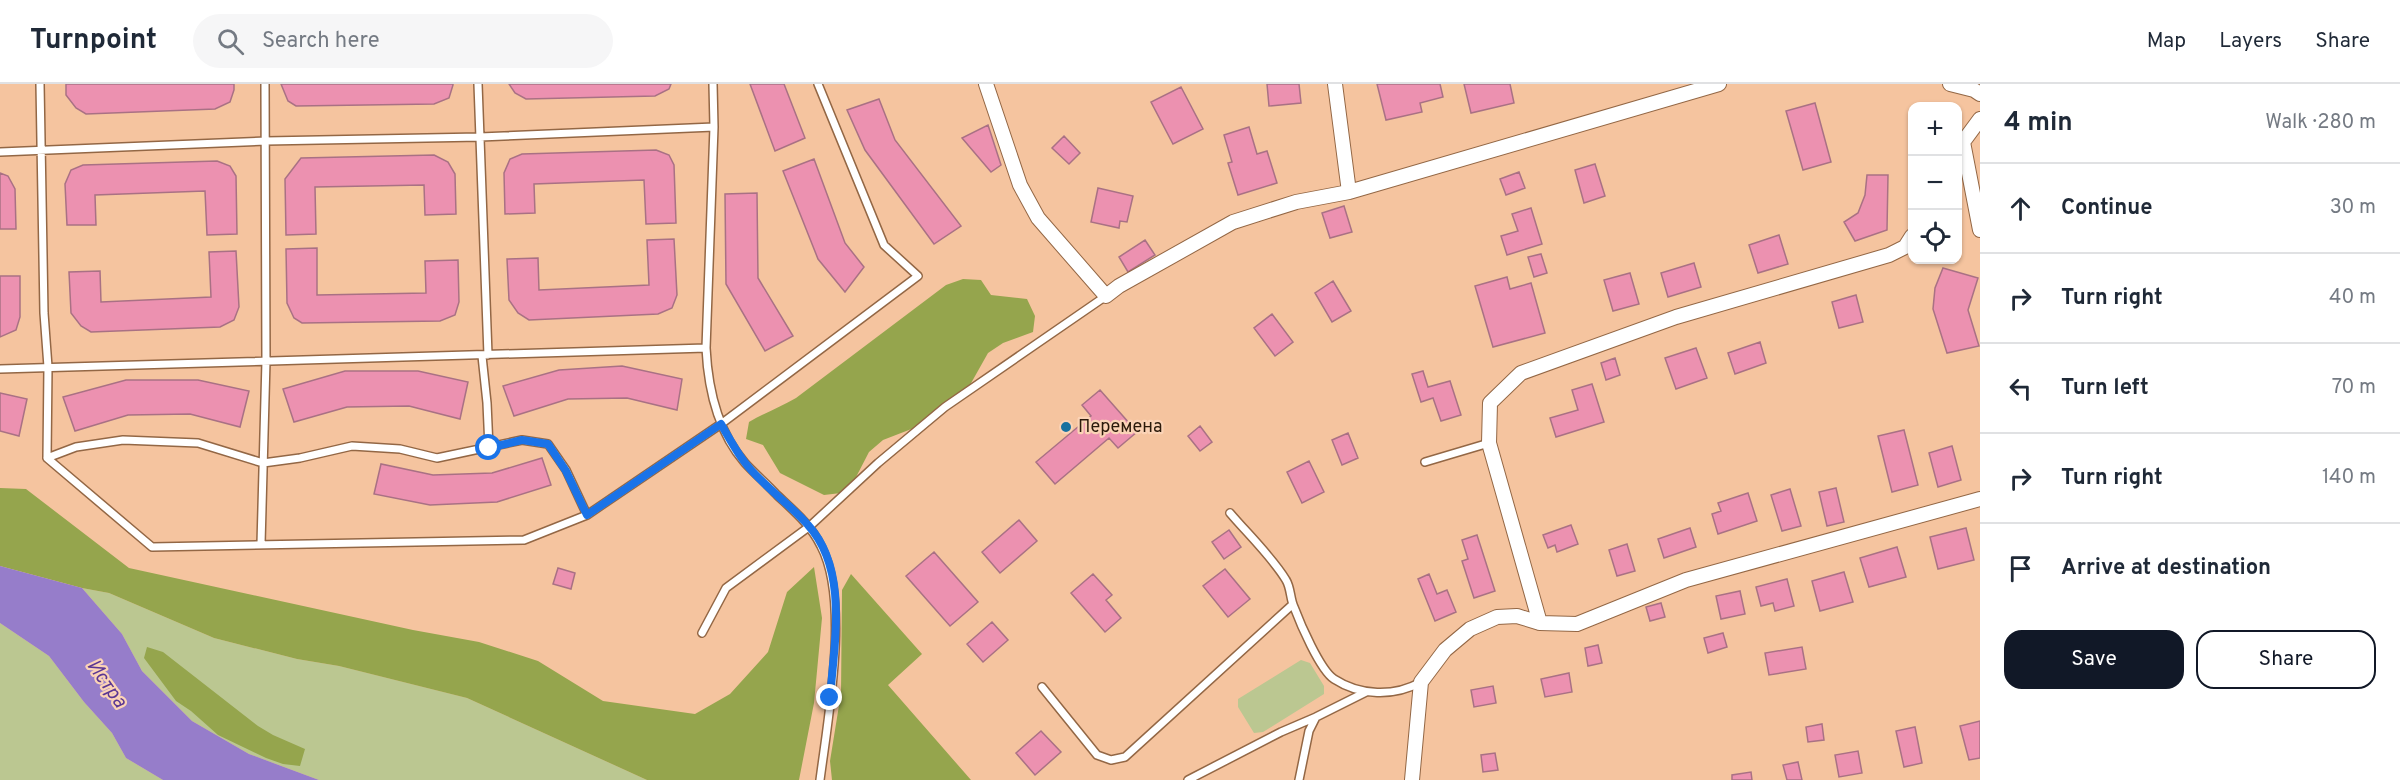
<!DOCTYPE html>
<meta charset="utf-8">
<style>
body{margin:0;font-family:Overpass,sans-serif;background:#f6f6f7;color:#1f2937}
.controls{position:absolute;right:18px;top:18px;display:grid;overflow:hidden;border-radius:12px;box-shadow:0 2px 4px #0004}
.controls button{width:54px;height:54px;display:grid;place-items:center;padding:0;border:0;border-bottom:2px solid #e0e1e3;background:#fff;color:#1f2937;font:30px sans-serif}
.stop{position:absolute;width:18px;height:18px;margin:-14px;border:4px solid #1a73e8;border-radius:50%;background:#fff}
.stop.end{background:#1a73e8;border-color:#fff;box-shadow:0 2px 6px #0008}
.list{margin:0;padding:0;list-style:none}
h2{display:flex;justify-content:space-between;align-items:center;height:78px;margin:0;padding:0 24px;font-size:26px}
h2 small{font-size:20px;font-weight:400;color:#747a83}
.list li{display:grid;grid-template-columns:39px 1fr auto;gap:18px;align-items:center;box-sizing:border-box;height:90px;padding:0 24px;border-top:2px solid #e0e1e3}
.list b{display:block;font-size:22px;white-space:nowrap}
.list em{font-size:20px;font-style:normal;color:#747a83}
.actions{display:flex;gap:12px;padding:18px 24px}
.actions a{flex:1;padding:14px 0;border:2px solid #111827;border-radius:18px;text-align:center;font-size:21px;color:#111827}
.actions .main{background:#111827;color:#fff}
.icon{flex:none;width:33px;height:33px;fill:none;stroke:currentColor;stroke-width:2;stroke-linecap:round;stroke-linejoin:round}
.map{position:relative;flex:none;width:1980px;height:696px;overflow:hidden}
header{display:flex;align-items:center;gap:36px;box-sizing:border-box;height:84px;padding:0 30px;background:#fff;border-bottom:2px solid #e0e1e3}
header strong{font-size:28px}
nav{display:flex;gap:33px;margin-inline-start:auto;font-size:21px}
.search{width:420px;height:54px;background:#f6f6f7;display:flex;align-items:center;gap:15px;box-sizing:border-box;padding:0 21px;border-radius:33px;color:#747a83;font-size:22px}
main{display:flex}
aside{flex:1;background:#fff}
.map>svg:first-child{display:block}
.green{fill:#bbc791}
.forest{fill:#95a54d}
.water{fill:#967dca}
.building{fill:#ec91b0;stroke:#a97184;stroke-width:1.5}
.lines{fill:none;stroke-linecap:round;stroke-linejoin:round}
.lane-casing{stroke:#936745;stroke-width:10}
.street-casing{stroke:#936745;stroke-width:16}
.lane{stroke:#fff;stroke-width:7}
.street{stroke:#fff;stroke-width:14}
.route{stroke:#1a73e8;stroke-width:8}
.poi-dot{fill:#1871a0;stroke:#fbd3b6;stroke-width:2}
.labels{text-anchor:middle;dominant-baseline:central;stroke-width:4.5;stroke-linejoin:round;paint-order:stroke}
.poi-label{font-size:18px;fill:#2b1a0b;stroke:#fbd3b6;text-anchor:start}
.water-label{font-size:20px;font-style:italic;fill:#5b3793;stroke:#fbd3b6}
</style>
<header>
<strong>Turnpoint</strong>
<div class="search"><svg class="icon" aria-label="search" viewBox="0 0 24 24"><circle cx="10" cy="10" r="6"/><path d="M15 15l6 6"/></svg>Search here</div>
<nav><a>Map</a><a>Layers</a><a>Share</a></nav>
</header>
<main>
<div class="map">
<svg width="1980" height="696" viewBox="0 0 1980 696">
<rect width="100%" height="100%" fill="#f5c49f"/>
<!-- green -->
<path class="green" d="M82,504L109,509L214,554L297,575L339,582L467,614L647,696H319L249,670L192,637L142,587L122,550Z
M0,539L49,572L84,618L112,649L126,674L163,696H0Z
M1301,576L1310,579L1324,602V610L1263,648L1254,649L1238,623V615Z"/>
<!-- forest -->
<path class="forest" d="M963,195L981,196L991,211L1027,215L1035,232L1033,248L1003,259L988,269L970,301L957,313L914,344L883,356L869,368L854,397L841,409L824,411L780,389L763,361L746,355L749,338C764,329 781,323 796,314L946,201Z
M0,404L26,405L129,484L413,546L479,558L538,577L603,617L695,630L730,610L768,568L787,508L814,483L822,534L814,619L799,696H647L467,614L339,582L297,575L214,554L109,509L82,504L0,482Z
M851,490L922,570L888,601L971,696H832L830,677L841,609L842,506Z
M147,563L163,568L258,642L273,651L305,665L300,682L283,680L266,674L218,651L191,627L176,617L144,574Z"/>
<!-- water -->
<path class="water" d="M0,482L82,504L122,550L142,587L192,637L249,670L319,696H163L126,674L112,649L84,618L49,572L0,539Z"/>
<!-- building -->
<path class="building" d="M66,0H234V6L230,18L215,25L86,30L76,24L66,11Z
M281,0H453V1L449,14L434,20L296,22L288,17Z
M509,0H671L669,5L655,12L526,15L515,9Z
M750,0H784L805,54L775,67Z
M1267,0H1299L1301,19L1269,22Z
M1377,0H1440L1443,13L1420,19L1422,28L1386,36Z
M1464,0H1510L1514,19L1471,29Z
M1181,3L1203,45L1173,60L1151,18Z
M879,15L895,56L961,142L934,160L865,66L847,26Z
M1815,19L1831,78L1803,86L1786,27Z
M988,41L1001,81L991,88L962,54Z
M1249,43L1257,70L1267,67L1277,99L1238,111L1228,79L1232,78L1224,51Z
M1064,52L1080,69L1069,80L1052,64Z
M656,66L669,71L674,81L676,139L646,140L644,96L534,100L535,129L505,130L504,89L510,75L522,70Z
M434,71L448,78L455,90L456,130L425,131L424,101L315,103L316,150L286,151L285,95L301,74Z
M814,75L845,159L864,183L845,208L818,175L783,87Z
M217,77L230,82L236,92L237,150L207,151L205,107L95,111L96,141H67L65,100L71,86L83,81Z
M1595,80L1605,112L1584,119L1575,86Z
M1519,88L1525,104L1506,111L1500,95Z
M0,89L8,92L15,105L16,145H0Z
M1867,91H1888L1887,146L1855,157L1844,138L1858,129L1865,111Z
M1098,104L1133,112L1127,138L1120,137L1119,144L1091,138Z
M757,109L758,194L793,252L765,267L726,200L725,110Z
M1344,122L1352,148L1330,154L1322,129Z
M1531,124L1542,160L1507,171L1501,152L1518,147L1512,130Z
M1779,151L1788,180L1758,189L1749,161Z
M674,155L677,211L672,224L658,230L529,236L518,229L509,216L507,175L538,174L539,206L649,201L647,156Z
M1145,156L1155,171L1128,188L1119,173Z
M317,164V211L426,209L425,177L458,176L459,218L455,231L440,237L302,239L294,234L287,219L286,165Z
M236,167L239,223L234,236L220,243L91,248L81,242L71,229L69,188L100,187L101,218L211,213L209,168Z
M1541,170L1547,189L1534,193L1528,173Z
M1694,179L1701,203L1668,213L1661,189Z
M1943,184L1978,194L1968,226L1979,262L1947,269L1933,225L1935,204Z
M1630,189L1639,220L1613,227L1604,196Z
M0,192H20V233L16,246L0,253Z
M1507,193L1510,205L1531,199L1545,249L1493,263L1475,202Z
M1333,197L1351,227L1332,238L1315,209Z
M1856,211L1863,238L1839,244L1832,218Z
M1272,230L1293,258L1275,272L1254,244Z
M1760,258L1766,279L1735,290L1728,269Z
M1696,264L1707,294L1676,305L1665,274Z
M1615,274L1620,291L1606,296L1601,279Z
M622,282L682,295L677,326L627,314L568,315L514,332L503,302L559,286Z
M345,287H418L468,298L460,335L409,322L347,323L294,338L283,305Z
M1423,287L1428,303L1450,297L1461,331L1441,337L1433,314L1421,318L1412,290Z
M126,296H198L249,307L240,343L190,330L128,331L75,347L63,313Z
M1592,300L1604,338L1556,353L1550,334L1578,326L1572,306Z
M1100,306L1137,348L1118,364L1109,354L1055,400L1036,378L1091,332L1082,321Z
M0,309L27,315L19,352L0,347Z
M1200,342L1212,358L1200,367L1188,352Z
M1904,346L1918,401L1892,408L1878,352Z
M1348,349L1358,374L1342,381L1332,356Z
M1952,362L1961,396L1938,403L1929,369Z
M542,374L551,401L497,418L430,421L374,410L381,380L433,391L492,389Z
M1309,377L1324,408L1302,419L1287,388Z
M1836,404L1844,438L1827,442L1819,408Z
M1790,405L1801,442L1782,447L1771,411Z
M1748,409L1757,437L1718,450L1712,430L1721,427L1718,419Z
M1019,436L1037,457L1000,489L982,468Z
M1571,441L1578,460L1557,468L1555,461L1548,464L1543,451Z
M1690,444L1696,463L1664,474L1658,455Z
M1966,444L1974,476L1938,485L1930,453Z
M1229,446L1241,463L1224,475L1212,458Z
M1477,451L1495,507L1474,514L1462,477L1468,475L1462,456Z
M1627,460L1635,487L1617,492L1609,466Z
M1897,463L1906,493L1869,503L1860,474Z
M934,468L978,518L950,542L906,492Z
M558,484L575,489L571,505L553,500Z
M1225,485L1250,515L1228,533L1203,502Z
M1844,488L1853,518L1820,527L1812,497Z
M1093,490L1112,511L1106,516L1121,534L1105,548L1071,509Z
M1429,490L1437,510L1447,506L1456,528L1435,537L1418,495Z
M1787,495L1794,522L1775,527L1773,519L1761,522L1756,503Z
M1740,507L1745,530L1721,535L1716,512Z
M1661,519L1665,533L1650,537L1646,523Z
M992,538L1008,556L983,578L967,560Z
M1723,549L1727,563L1708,569L1704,554Z
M1598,561L1602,579L1588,582L1585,564Z
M1802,563L1806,585L1769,591L1765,569Z
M1569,589L1572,608L1545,613L1541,595Z
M1493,602L1496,619L1474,623L1471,606Z
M1980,637V674L1969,676L1960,642Z
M1822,640L1824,656L1808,658L1806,643Z
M1915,643L1922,679L1904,683L1896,647Z
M1041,647L1061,668L1035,691L1016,669Z
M1858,667L1862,689L1839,693L1835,671Z
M1495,669L1498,686L1483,688L1481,671Z
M1798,678L1802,696H1787L1783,681Z
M1751,688L1752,696H1732V691Z"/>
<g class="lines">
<!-- lane casing -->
<g class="lane-casing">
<path id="lane" d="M40,0L44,229L48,283L47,374L152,463L524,456L587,431L721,340L918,192L884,161L818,0
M478,0L488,271
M713,0L714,43L706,264C708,304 718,348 745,379C755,390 767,400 777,411C794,427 811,441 821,462C850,517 828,634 820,696
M0,68L266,57L480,53L714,43
M482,272L487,319L489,364
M0,285L706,264
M47,374L76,363L123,356L198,359L263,379L300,374L352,362L400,365L437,374L522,356L548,360L566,386L587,431
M1425,378L1489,359
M1230,429C1247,449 1273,474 1286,496C1291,504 1290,515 1294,523C1300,539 1320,586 1334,595C1360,612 1394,613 1421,598
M261,460L266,277L265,0
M702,549L726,504L810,442L878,379L945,323L1106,212
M1042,603L1097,671L1111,676L1125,673L1292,521
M1188,696L1281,648L1316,633
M1299,696L1309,647L1316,633L1366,608"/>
</g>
<!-- street casing -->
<g class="street-casing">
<path id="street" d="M986,0L1020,101L1038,134L1106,212L1119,202L1233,138L1296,118L1349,108L1719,0
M1335,0L1349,108
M1950,0L1974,6L1980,10
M1980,35L1963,58L1980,146
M1912,152L1905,163L1889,171L1676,233L1521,289L1490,319L1489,359L1540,539L1577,540L1686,496L1980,415
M1412,696L1421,598L1445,566L1470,545L1497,533L1517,532L1540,539"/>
</g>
<!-- lane -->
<use href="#lane" class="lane"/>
<!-- street -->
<use href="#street" class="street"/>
</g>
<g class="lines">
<!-- route -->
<path class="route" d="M489,364L522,356L548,360L566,387L587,431L721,340C728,352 735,365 743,376C760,400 788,418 808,441C849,486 834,559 830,614"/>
</g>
<!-- markers -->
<circle class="poi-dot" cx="1066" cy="343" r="6"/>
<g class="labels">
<!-- poi labels -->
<g class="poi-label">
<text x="1078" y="343">Перемена</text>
</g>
<!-- water labels -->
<g class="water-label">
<text transform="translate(106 600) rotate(55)">Истра</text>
</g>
</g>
</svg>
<div class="controls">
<button>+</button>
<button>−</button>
<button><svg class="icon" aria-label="locate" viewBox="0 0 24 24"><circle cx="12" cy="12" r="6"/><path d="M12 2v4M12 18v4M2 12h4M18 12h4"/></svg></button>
</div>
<div class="stop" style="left:489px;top:364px"></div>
<div class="stop end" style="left:830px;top:614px"></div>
</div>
<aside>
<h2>4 min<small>Walk · 280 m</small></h2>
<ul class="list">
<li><svg class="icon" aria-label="ahead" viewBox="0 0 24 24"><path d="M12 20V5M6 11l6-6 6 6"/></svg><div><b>Continue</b></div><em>30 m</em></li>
<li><svg class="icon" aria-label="right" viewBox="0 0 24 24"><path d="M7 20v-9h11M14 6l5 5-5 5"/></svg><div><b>Turn right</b></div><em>40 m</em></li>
<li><svg class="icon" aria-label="left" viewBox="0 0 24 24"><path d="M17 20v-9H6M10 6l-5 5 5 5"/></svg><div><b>Turn left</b></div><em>70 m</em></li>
<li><svg class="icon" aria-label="right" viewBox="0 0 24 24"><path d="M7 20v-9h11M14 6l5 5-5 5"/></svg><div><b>Turn right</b></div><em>140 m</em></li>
<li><svg class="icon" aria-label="arrive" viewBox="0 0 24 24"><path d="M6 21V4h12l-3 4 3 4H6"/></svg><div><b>Arrive at destination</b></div></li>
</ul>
<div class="actions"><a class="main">Save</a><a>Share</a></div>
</aside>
</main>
